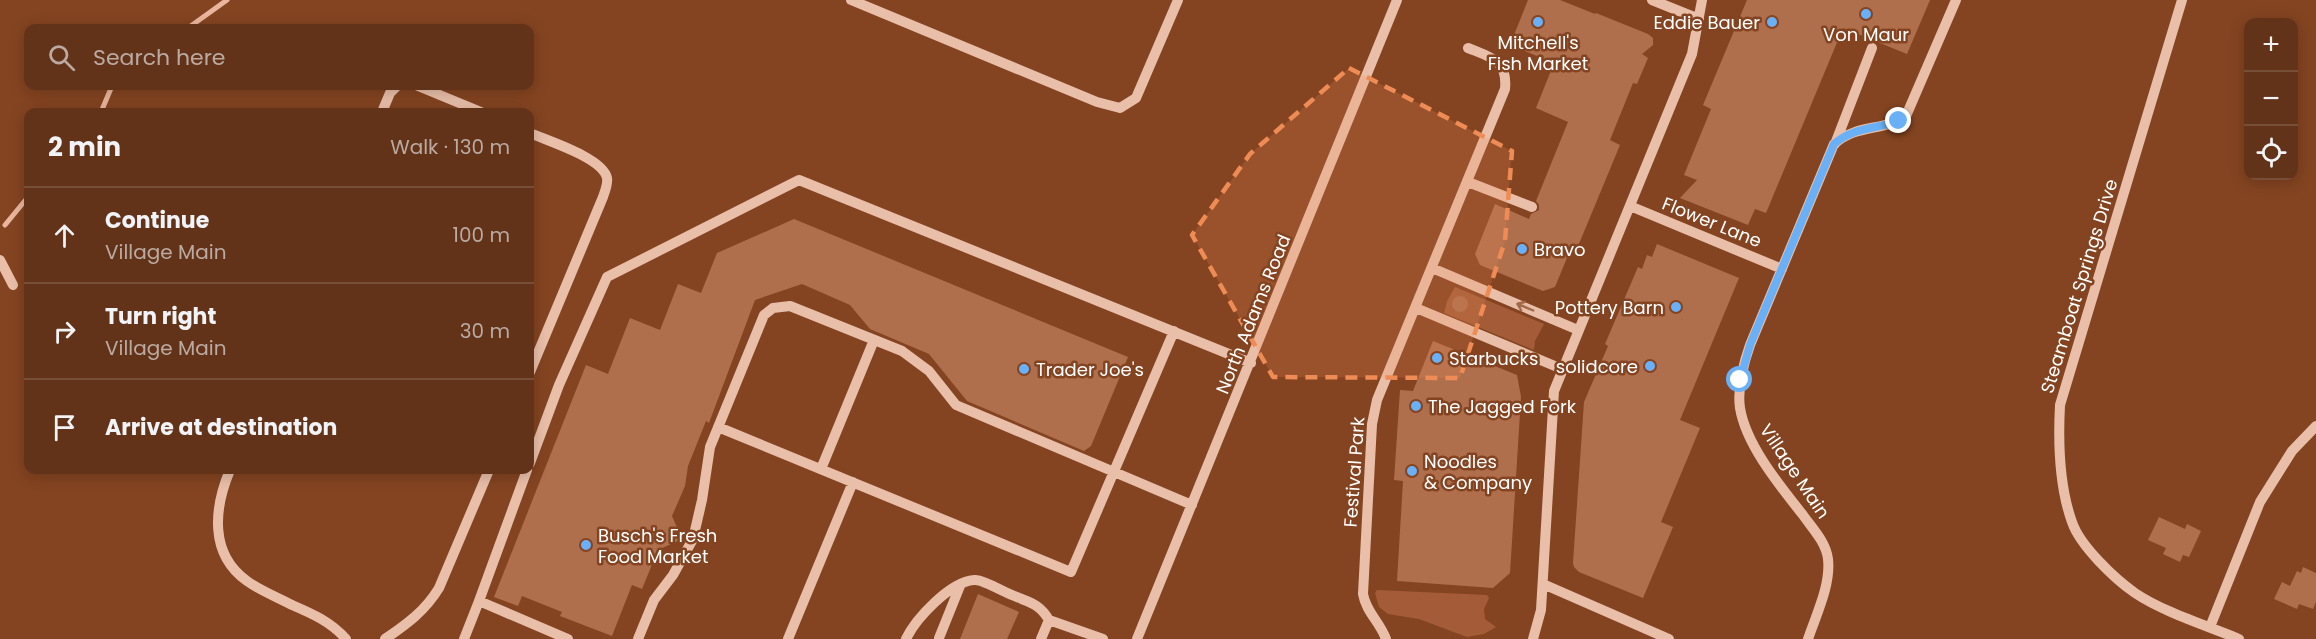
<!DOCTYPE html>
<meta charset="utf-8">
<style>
body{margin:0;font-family:Poppins,sans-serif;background:#693b22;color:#f1f3f6}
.controls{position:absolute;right:18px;top:18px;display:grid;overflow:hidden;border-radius:12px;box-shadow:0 3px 15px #0003}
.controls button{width:54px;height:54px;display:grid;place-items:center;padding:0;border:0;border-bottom:2px solid #774e38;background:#633319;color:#f1f3f6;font:30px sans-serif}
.stop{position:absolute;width:18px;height:18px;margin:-14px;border:4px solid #6ab0f6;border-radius:50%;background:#fff}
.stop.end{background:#6ab0f6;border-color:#fff;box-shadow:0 2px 6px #0008}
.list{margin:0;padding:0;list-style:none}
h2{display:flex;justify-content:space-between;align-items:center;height:78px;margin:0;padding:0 24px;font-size:26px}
h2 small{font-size:20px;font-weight:400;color:#bbaaa2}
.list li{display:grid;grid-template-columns:39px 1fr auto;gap:18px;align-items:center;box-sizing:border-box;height:96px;padding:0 24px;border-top:2px solid #774e38}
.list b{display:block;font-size:22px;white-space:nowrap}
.list p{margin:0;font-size:20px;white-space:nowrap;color:#bbaaa2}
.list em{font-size:20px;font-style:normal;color:#bbaaa2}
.icon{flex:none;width:33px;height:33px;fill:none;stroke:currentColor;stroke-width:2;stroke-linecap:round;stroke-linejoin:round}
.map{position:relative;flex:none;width:2316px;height:639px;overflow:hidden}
.search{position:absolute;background:#633319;box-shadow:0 3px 15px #0003;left:24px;top:24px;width:510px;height:66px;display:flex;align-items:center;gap:15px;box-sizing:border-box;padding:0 21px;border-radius:12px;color:#bbaaa2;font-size:22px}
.panel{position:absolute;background:#633319;box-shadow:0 3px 15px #0003;left:24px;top:108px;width:510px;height:366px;border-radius:12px}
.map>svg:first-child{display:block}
.green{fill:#a45c38}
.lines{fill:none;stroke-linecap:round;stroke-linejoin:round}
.stream{stroke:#eab69d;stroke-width:5}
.building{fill:#af6f4d}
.minor{stroke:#e9bfa9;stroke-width:10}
.oneway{stroke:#a2694a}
.route{stroke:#6ab0f6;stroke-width:8}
.marked{fill:#ef8b55;fill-opacity:0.2;stroke:#ef8b55;stroke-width:4.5;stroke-dasharray:12 8;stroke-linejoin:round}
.poi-dot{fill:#6ab0f6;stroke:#844421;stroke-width:2}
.labels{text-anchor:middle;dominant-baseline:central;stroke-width:5;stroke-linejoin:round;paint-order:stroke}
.poi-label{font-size:18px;fill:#fff;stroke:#844421;text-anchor:start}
.street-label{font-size:18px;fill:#fff;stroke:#844421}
</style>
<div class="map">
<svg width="2316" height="639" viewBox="0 0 2316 639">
<rect width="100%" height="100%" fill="#844421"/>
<!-- green -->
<path class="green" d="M1455,287L1544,324L1535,341L1534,350L1444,313L1447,301Z
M1377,590L1487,595L1489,598L1484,609L1485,619L1496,627L1484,634L1467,637L1419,619L1388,614L1379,607L1375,593Z"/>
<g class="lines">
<!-- stream -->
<path class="stream" d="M188,28L227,0
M101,112L112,86
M5,225L28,197"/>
</g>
<!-- building -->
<path class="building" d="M1528,0H1560L1595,14L1596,13L1648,34L1653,38V45L1642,54L1648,58L1637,84L1633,83L1610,140L1620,145L1576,251L1571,248L1555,287L1543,291L1480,265L1475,254L1495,204L1529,219L1531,214L1539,210V205L1536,201L1568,122L1536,108L1554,63L1510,45Z
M1747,0H1930L1907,54L1843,28L1766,213L1755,209L1748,225L1680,198L1697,180L1684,175L1711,109L1703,105Z
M794,219L1128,357L1091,446L1084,451L967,401L929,354L870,329L850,305L802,284L755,300L709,423L706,421L688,466L685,486L672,516L682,539L658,550L642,589L632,585L612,636L560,616L562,612L522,596L518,606L494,597L586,365L608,374L630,318L660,330L678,284L701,293L717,253Z
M1657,244L1739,278L1680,420L1700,428L1661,522L1673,527L1643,598L1579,572L1574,567L1573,563L1584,402L1608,346L1605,344L1638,267L1642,269L1647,255L1652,257Z
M1452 304a8 8 0 1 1 16 0a8 8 0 1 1-16 0Z
M1433,341L1517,375L1521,397L1510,573L1493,588L1397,581L1403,481L1394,480L1400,390L1413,391Z
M2159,517L2185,529L2187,524L2201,531L2189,557L2183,555L2180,562L2163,554L2166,548L2148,540Z
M2303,567L2316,573V602L2313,609L2299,604L2297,609L2274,599L2282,582L2290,586L2297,571L2301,573Z
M978,594L1019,612L1007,639H960Z"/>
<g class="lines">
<!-- minor -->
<path class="minor" d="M851,0L1097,102L1120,108L1136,98L1178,0
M1652,0L1699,19
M2182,0L2060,405C2058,443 2059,486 2072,522C2080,546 2115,579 2135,593C2163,612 2208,626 2239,639
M418,86L481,112
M382,112L390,93L397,86
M530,133C548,141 603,158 607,178C608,184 605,191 603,197L530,372
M1835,144L1872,48
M1468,182L1532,207
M1630,206L1782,269
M0,260L13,285
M1432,268L1578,330
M1416,308L1562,369
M718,427L1071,572L1174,331
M530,463L559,385L607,277L799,180L1251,363
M821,469L874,340
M230,470C214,508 209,554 247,581C261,591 277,597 292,605C313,614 331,622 346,639
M1543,584L1669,639
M479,601L527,470
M2210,627L2260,502L2292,451L2316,426
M939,638L960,586
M385,639C407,624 425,611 439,588L489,470
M464,639L479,601L568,639
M638,639L654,600L673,575L693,539L702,500L710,447L764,315L773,308L790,306L902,351L929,371L956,405L1192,505
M788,639L853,482
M906,639C916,618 950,582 974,580C982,579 1004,592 1012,595C1030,603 1039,603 1049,620L1103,639
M1041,639L1049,620
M1137,639L1397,0
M1386,639C1380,622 1366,612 1363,594L1372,424L1377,400L1505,89C1508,60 1490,57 1468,48
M1533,639L1541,610L1554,391L1692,54L1702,0
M1808,639C1816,615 1831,585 1828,559C1826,542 1812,528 1803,515C1780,486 1746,445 1740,408C1737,387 1743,365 1750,345L1834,144C1859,123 1882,132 1906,116L1956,0"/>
</g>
<!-- one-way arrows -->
<defs><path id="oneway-shaft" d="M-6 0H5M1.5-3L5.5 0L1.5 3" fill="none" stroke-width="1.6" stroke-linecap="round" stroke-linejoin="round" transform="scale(1.5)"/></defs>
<use class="oneway" href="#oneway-shaft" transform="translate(1525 307) rotate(-157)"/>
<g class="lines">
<!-- route -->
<path class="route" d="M1740,380L1750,345L1834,144C1854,127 1876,129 1899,121"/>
</g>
<!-- marked area -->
<path class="marked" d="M1349,68L1512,151L1505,241L1460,378L1273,377L1192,235L1250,154Z"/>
<!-- markers -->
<g class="poi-dot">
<circle cx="1866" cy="14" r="6"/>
<circle cx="1538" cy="22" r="6"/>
<circle cx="1772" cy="22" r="6"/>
<circle cx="1522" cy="249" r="6"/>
<circle cx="1676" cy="307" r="6"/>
<circle cx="1437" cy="358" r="6"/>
<circle cx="1650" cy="366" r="6"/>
<circle cx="1024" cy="369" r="6"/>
<circle cx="1416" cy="406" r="6"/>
<circle cx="1412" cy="471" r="6"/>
<circle cx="586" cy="545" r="6"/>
</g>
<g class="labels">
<!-- poi labels -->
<g class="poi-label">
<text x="1760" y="22" text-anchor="end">Eddie Bauer</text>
<text x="1866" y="34" text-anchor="middle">Von Maur</text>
<text x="1538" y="42" text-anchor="middle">Mitchell's<tspan x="1538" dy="21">Fish Market</tspan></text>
<text x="1534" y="249">Bravo</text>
<text x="1664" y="307" text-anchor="end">Pottery Barn</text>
<text x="1449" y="358">Starbucks</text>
<text x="1638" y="366" text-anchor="end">solidcore</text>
<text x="1036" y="369">Trader Joe's</text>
<text x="1428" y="406">The Jagged Fork</text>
<text x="1424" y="461">Noodles<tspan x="1424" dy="21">&amp; Company</tspan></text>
<text x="598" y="535">Busch's Fresh<tspan x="598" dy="21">Food Market</tspan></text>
</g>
<!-- street labels -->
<g class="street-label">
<text transform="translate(1712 222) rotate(22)">Flower Lane</text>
<text transform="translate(2079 286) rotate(-73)">Steamboat Springs Drive</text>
<text transform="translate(1253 314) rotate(-68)">North Adams Road</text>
<text transform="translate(1795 471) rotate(56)">Village Main</text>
<text transform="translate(1354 472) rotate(-86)">Festival Park</text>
</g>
</g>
</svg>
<div class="controls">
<button>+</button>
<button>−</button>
<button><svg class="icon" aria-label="locate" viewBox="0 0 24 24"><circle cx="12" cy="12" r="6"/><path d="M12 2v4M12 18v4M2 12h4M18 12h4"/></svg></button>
</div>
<div class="stop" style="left:1740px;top:380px"></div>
<div class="stop end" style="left:1899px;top:121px"></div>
<div class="search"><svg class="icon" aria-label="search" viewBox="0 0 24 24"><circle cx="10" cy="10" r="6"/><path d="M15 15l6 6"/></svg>Search here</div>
<section class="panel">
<h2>2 min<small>Walk · 130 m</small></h2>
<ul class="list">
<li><svg class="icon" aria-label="ahead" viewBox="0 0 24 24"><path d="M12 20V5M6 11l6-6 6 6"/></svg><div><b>Continue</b><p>Village Main</p></div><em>100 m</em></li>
<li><svg class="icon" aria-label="right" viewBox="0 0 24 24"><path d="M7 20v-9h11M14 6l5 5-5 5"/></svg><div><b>Turn right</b><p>Village Main</p></div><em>30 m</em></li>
<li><svg class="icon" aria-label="arrive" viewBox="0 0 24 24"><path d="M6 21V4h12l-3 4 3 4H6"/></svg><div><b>Arrive at destination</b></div></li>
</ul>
</section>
</div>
